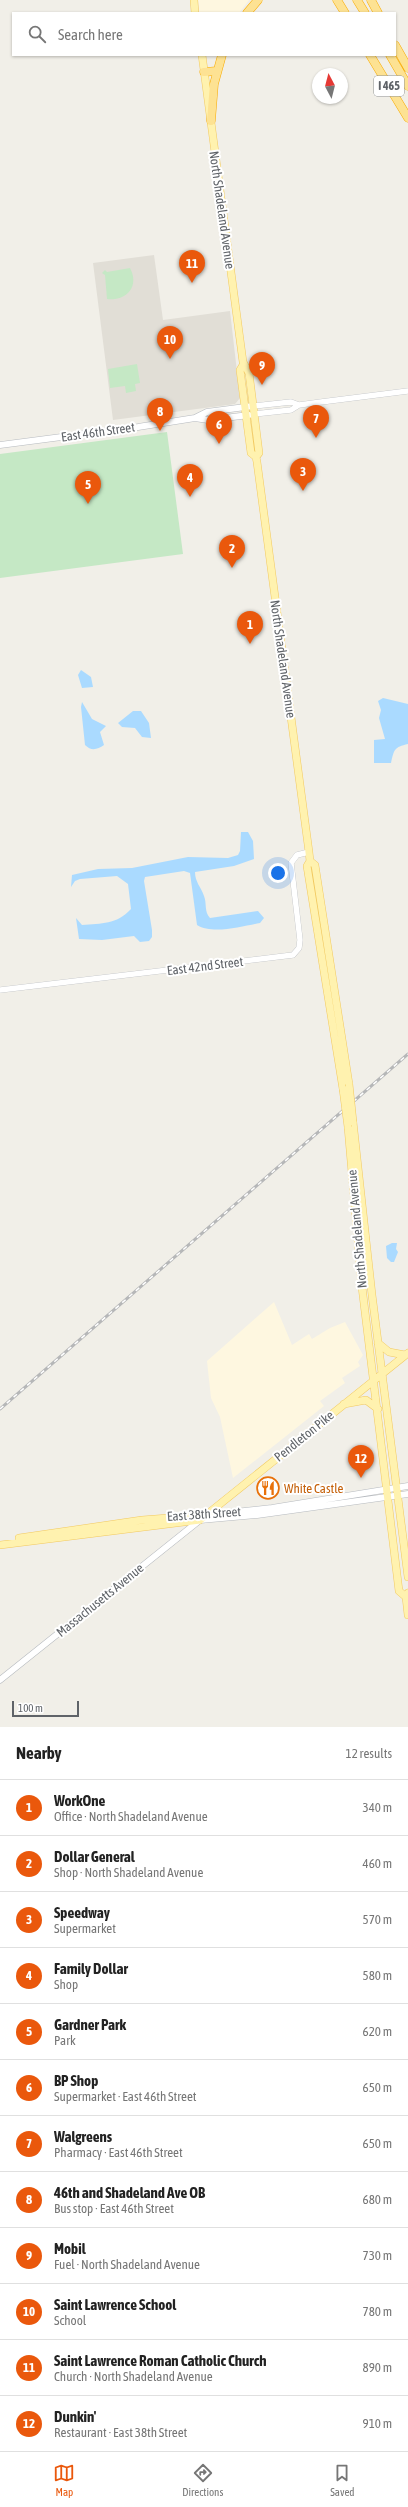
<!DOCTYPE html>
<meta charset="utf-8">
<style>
body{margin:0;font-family:"Asap Condensed",sans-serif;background:#f2f2f2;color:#222}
.compass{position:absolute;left:312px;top:68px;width:36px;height:36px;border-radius:50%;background:#fff;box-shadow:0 1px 3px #0004;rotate:353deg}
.scale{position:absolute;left:12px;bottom:10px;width:67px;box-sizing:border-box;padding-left:4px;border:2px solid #5f6368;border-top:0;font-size:11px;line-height:14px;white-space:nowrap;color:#5f6368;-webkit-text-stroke:3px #fff;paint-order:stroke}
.you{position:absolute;left:278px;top:873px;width:14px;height:14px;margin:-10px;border:3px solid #fff;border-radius:50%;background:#1a73e8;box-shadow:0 0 0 6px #1a73e833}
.badge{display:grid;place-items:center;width:26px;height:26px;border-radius:50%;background:#ea580c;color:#fff;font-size:13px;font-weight:700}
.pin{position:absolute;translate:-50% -33px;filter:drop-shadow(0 1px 2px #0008)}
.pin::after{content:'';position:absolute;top:21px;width:14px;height:12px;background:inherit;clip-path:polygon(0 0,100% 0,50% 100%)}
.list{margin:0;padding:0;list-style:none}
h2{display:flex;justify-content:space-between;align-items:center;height:52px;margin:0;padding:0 16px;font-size:17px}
h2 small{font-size:13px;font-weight:400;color:#767676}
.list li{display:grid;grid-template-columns:26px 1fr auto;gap:12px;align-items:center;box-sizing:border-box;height:56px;padding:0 16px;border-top:1px solid #e0e0e0}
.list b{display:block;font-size:15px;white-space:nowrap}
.list p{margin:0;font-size:13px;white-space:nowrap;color:#767676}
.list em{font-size:13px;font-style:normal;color:#767676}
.icon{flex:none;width:22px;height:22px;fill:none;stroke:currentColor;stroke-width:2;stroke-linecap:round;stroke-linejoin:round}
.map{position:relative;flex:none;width:408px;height:1727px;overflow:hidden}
.search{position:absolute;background:#fff;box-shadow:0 1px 3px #0004;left:12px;right:12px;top:12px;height:44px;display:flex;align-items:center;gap:10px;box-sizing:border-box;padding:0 14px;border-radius:0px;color:#767676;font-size:15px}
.sheet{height:724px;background:#fff}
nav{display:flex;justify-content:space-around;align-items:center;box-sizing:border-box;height:56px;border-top:1px solid #e0e0e0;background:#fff;font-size:11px;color:#767676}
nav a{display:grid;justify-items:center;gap:2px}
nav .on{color:#ea580c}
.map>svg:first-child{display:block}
.commercial{fill:#fef7e0}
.education{fill:#e1ded6}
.green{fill:#c5e8c5}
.water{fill:#aadaff}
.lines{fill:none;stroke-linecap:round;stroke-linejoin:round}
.tertiary-casing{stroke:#b5b8bc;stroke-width:6}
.secondary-casing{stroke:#b6babf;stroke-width:7}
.primary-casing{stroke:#f2c960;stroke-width:8}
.motorway-casing{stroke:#f9ab00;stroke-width:9}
.tertiary{stroke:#fff;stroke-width:5.5}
.secondary{stroke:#fff;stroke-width:6}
.primary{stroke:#fff2af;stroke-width:7}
.motorway{stroke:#fde293;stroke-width:8}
.rail-casing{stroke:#b6b7b8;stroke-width:3}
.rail{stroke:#fff;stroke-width:1.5;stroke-dasharray:4.5;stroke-linecap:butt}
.primary-bridge-casing{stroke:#f2c960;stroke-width:8;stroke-linecap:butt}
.primary-bridge{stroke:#fff2af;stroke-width:7}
.labels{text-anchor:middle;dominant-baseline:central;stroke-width:4;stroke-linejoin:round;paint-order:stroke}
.shield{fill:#fff;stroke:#8f9295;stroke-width:1}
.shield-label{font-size:12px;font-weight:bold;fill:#5f6368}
.street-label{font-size:13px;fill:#5f6368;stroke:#fff}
.food-label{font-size:13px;fill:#c56008;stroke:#fff;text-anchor:start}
</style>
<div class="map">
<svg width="408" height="1727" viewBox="0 0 408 1727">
<rect width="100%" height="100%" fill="#f1efe8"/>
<!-- commercial -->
<path class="commercial" d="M198,0H249L239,13H199Z
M274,1302L292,1345L309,1334L312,1339L330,1328L345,1322L363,1355L358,1362L360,1366L342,1378L345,1383L320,1401L324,1406L233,1478L220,1417L211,1398L207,1361Z"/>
<!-- education -->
<path class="education" d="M154,255L163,320L230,311L240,398L235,404L113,420L93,263Z"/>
<!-- green -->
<path class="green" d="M130,268C140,287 126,301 107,299L105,275L102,273L105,270L107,272Z
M137,364L140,383L135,384L136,391L126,393L125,386L110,388L108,369Z
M167,432L183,554L0,578V454Z"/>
<!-- water -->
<path class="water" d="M81,670L91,677L93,687L82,688L78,675Z
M383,698L408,704V744C394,747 394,750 391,763H374V740L385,739L379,718L381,710L378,701Z
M82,702L92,719L106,726L100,732L104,745C97,750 91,751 85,745L81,707Z
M133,711H141L149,723L151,738L142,737L135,728L122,727L118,723Z
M241,832H248L253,841L254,859L234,866L195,872C195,882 201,887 204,896C207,903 204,912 210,918L258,911L264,918L260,923C243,926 213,935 197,925L190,873L184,871L145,877L144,881L152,930V937L149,941L140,942L134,936L102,940L79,939L76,918L82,925C102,923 116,925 131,909L128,884L117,876L80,879L75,881L71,887L72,875L98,869L132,868L188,857L228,858L238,855L240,851Z
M392,1243H397L396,1249L398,1252L394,1262H391L387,1258L386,1246Z"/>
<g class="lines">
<!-- tertiary casing -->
<g class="tertiary-casing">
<path id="tertiary" d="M253,406L291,402L299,405
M254,414L291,410L299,405L321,402L408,391
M0,990L293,955L299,948L300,940L291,863L297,855L309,852"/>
</g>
<!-- secondary casing -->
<g class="secondary-casing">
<path id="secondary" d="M195,418L208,420L249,415
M0,445L138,427L195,418L207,412L253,406
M207,1515L272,1508L408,1486
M0,1680L200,1520L257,1515L408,1494"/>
</g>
<!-- primary casing -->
<g class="primary-casing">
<path id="primary" d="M194,0L195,13
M202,55L243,362L249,373L259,453L256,457L257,462L309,852L310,861L315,865L349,1084
M243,365L240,370L251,453L256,457
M310,861L307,866L343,1089
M353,1122L372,1295L408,1577
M348,1127L362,1287L399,1591L406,1597
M378,1343L389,1352L405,1355
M344,1404L366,1400L378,1409
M19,1538L142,1520L207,1515
M0,1545L200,1520L408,1353
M408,1593L406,1597L408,1615"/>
</g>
<!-- motorway casing -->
<g class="motorway-casing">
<path id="motorway" d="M337,0L345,13
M357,0L365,13
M371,0L378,13
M247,13L258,0
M395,45L408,68
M370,55L408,118
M390,55L408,86
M204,72L217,71
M211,121L214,84L222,55"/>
</g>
<!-- tertiary -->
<use href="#tertiary" class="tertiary"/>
<!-- secondary -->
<use href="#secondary" class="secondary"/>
<!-- primary -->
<use href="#primary" class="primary"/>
<!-- motorway -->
<use href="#motorway" class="motorway"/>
<!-- rail casing -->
<g class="rail-casing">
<path id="rail" d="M0,1409L408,1054"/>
</g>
<!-- rail -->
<use href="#rail" class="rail"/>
<!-- primary-bridge casing -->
<g class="primary-bridge-casing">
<path id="primary-bridge" d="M349,1084L353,1122
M343,1089L348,1127"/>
</g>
<!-- primary-bridge -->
<use href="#primary-bridge" class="primary-bridge"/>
</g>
<!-- icons -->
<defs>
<g id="restaurant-ring" transform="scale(1.15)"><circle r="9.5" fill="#fff" stroke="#e8710a" stroke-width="1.5"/><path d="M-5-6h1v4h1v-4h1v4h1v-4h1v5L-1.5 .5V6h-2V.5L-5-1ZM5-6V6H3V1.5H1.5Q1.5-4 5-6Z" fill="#e8710a"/></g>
</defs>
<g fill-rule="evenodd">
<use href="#restaurant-ring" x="268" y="1488"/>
</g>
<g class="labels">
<!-- shield labels -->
<rect class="shield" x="374" y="76" width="30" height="20" rx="3"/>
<g class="shield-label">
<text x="389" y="86">I 465</text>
</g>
<!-- street labels -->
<g class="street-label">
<text transform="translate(222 210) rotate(82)">North Shadeland Avenue</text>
<text transform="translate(98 432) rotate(-8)">East 46th Street</text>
<text transform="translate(283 659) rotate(82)">North Shadeland Avenue</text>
<text transform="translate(205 966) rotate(-7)">East 42nd Street</text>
<text transform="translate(357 1229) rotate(-95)">North Shadeland Avenue</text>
<text transform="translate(304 1436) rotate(-39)">Pendleton Pike</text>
<text transform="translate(204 1514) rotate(-4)">East 38th Street</text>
<text transform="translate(100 1600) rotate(-39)">Massachusetts Avenue</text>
</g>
<!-- food labels -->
<g class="food-label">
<text x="284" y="1488">White Castle</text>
</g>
</g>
</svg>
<svg class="compass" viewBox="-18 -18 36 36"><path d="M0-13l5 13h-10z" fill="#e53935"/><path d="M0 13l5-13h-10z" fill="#767676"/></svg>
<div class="scale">100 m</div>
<div class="you"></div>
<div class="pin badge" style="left:250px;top:644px">1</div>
<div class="pin badge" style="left:232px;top:568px">2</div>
<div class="pin badge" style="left:303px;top:491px">3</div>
<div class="pin badge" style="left:190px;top:497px">4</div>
<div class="pin badge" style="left:88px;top:504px">5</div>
<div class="pin badge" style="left:219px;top:444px">6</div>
<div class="pin badge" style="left:316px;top:438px">7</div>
<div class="pin badge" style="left:160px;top:431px">8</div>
<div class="pin badge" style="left:262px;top:385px">9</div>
<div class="pin badge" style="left:170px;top:359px">10</div>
<div class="pin badge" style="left:192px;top:283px">11</div>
<div class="pin badge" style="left:361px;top:1478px">12</div>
<div class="search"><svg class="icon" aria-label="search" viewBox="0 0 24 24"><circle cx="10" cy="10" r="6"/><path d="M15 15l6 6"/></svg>Search here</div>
</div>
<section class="sheet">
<h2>Nearby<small>12 results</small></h2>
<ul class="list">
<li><span class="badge">1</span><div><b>WorkOne</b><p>Office · North Shadeland Avenue</p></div><em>340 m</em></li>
<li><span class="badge">2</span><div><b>Dollar General</b><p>Shop · North Shadeland Avenue</p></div><em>460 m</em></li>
<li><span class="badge">3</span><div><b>Speedway</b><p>Supermarket</p></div><em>570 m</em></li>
<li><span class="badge">4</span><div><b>Family Dollar</b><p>Shop</p></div><em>580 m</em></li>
<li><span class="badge">5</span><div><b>Gardner Park</b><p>Park</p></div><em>620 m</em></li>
<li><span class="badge">6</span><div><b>BP Shop</b><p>Supermarket · East 46th Street</p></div><em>650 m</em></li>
<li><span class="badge">7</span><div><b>Walgreens</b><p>Pharmacy · East 46th Street</p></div><em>650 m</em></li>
<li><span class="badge">8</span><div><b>46th and Shadeland Ave OB</b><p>Bus stop · East 46th Street</p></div><em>680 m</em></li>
<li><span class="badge">9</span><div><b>Mobil</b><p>Fuel · North Shadeland Avenue</p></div><em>730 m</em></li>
<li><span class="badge">10</span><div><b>Saint Lawrence School</b><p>School</p></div><em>780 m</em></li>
<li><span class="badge">11</span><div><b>Saint Lawrence Roman Catholic Church</b><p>Church · North Shadeland Avenue</p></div><em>890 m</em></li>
<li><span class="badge">12</span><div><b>Dunkin'</b><p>Restaurant · East 38th Street</p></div><em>910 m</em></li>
</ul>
</section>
<nav>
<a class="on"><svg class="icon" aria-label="map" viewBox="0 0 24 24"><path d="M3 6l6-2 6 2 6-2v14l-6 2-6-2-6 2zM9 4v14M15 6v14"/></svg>Map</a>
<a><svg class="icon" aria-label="directions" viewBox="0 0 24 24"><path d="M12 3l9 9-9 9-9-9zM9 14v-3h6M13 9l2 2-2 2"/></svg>Directions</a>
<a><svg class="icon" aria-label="saved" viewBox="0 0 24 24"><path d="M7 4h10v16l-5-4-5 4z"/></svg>Saved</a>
</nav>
